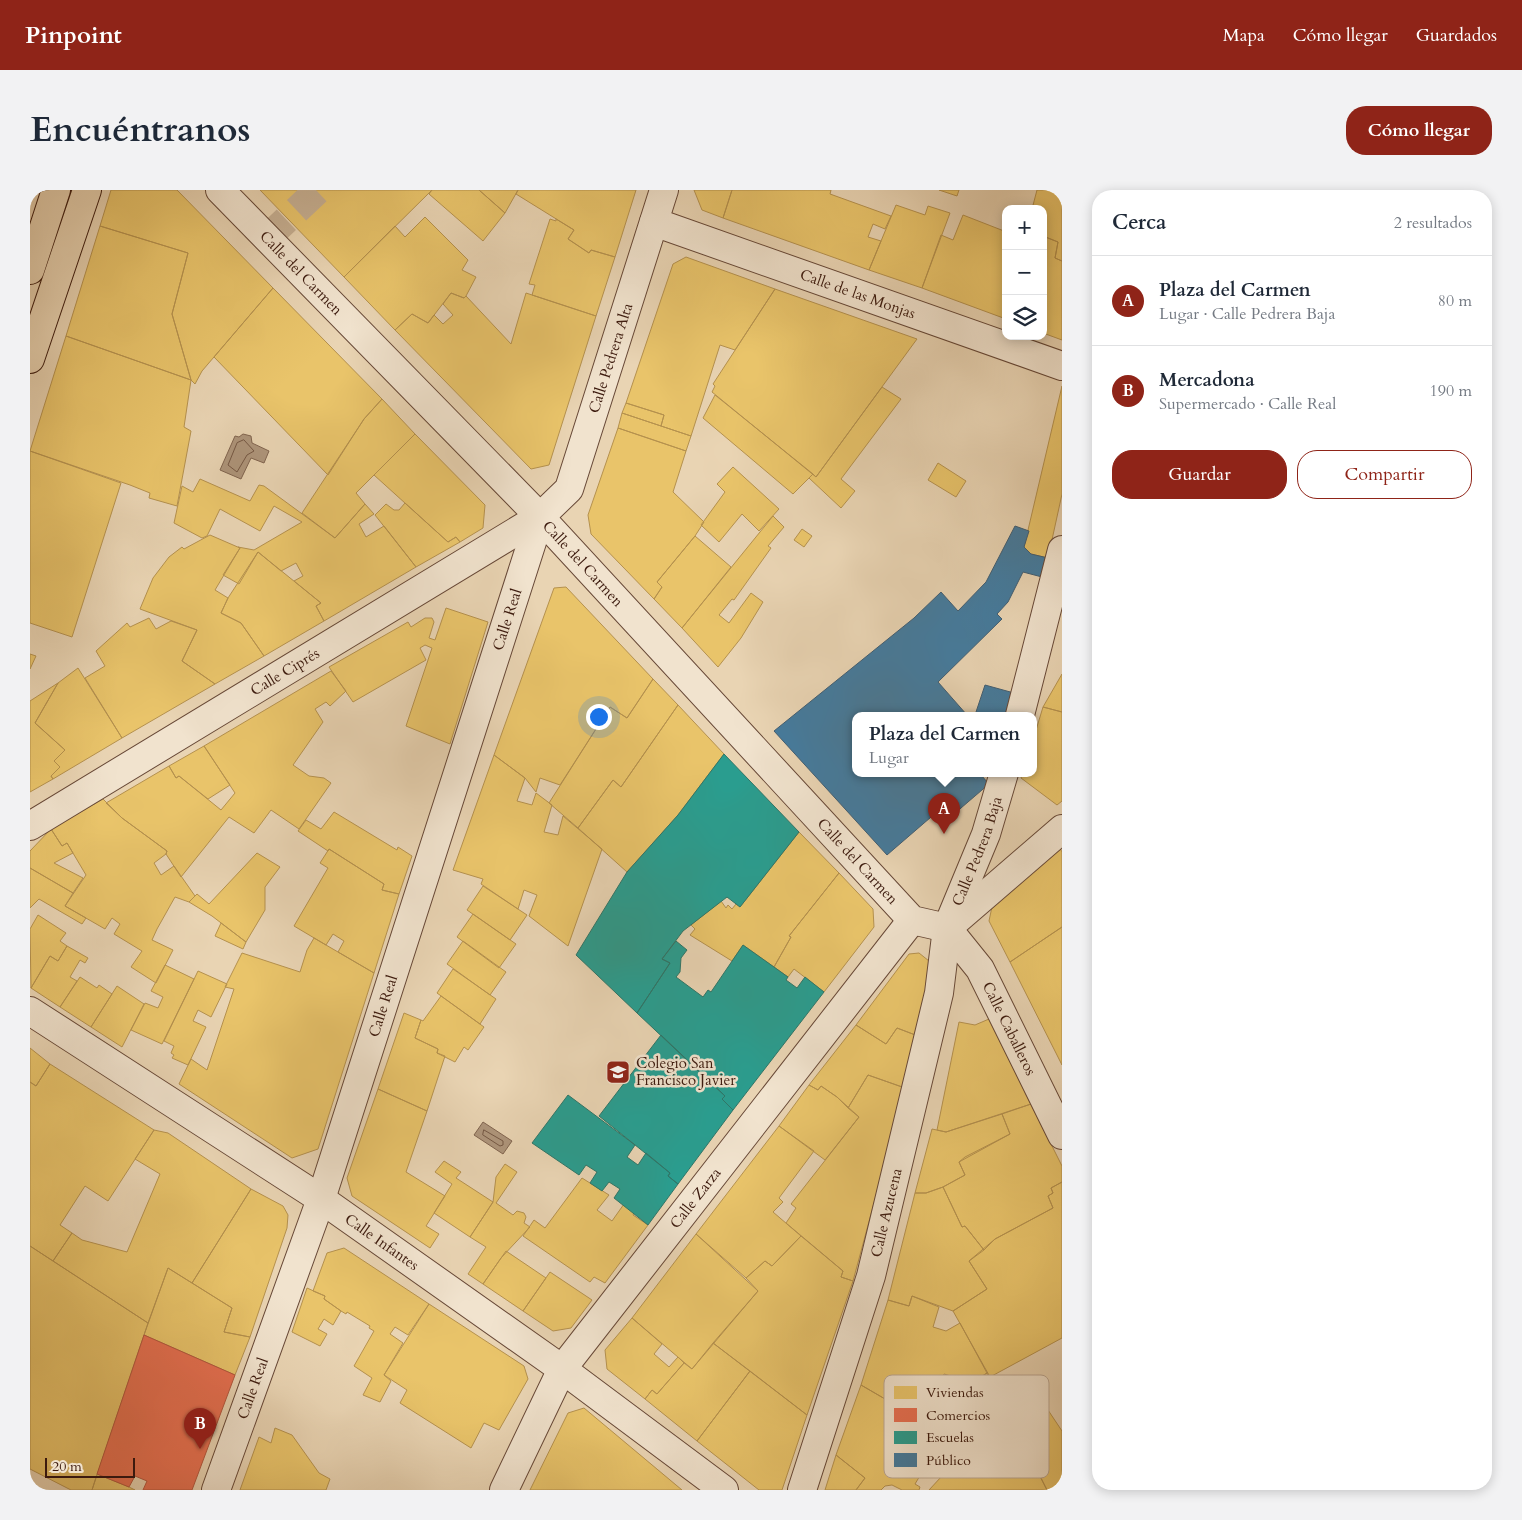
<!DOCTYPE html>
<html lang="es">
<meta charset="utf-8">
<style>
body{margin:0;font-family:Cardo,serif;background:#f2f2f3;color:#1f2937}
.controls{position:absolute;right:15px;top:15px;display:grid;overflow:hidden;border-radius:10px;box-shadow:0 2px 12px #0003}
.controls button{width:45px;height:45px;display:grid;place-items:center;padding:0;border:0;border-bottom:1px solid #e0e1e3;background:#fff;color:#1f2937;font:25px sans-serif}
.scale{position:absolute;left:15px;bottom:12px;width:90px;box-sizing:border-box;padding-left:5px;border:2px solid #3c1a0e;border-top:0;font-size:14px;line-height:18px;white-space:nowrap;color:#3c1a0e;-webkit-text-stroke:4px #f1e3ce;paint-order:stroke}
.you{position:absolute;left:568px;top:526px;width:18px;height:18px;margin:-12px;border:4px solid #fff;border-radius:50%;background:#1a73e8;box-shadow:0 0 0 8px #1a73e833}
.badge{display:grid;place-items:center;width:32px;height:32px;border-radius:50%;background:#8f2418;color:#fff;font-size:16px;font-weight:700}
.pin{position:absolute;translate:-50% -41px;filter:drop-shadow(0 1px 2px #0008)}
.pin::after{content:'';position:absolute;top:26px;width:18px;height:15px;background:inherit;clip-path:polygon(0 0,100% 0,50% 100%)}
.popup{position:absolute;left:822px;top:522px;width:185px;height:65px;box-sizing:border-box;display:grid;place-content:center;border-radius:10px;background:#fff;filter:drop-shadow(0 1px 4px #0005);font-size:16px;white-space:nowrap;color:#747a83}
.popup b{font-size:19px;color:#1f2937}
.popup::after{content:'';position:absolute;left:50%;top:100%;margin-left:-10px;border:10px solid transparent;border-top-color:#fff}
.list{margin:0;padding:0;list-style:none}
h2{display:flex;justify-content:space-between;align-items:center;height:65px;margin:0;padding:0 20px;font-size:21px}
h2 small{font-size:16px;font-weight:400;color:#747a83}
.list li{display:grid;grid-template-columns:32px 1fr auto;gap:15px;align-items:center;box-sizing:border-box;height:90px;padding:0 20px;border-top:1px solid #e0e1e3}
.list b{display:block;font-size:19px;white-space:nowrap}
.list p{margin:0;font-size:16px;white-space:nowrap;color:#747a83}
.list em{font-size:16px;font-style:normal;color:#747a83}
.actions{display:flex;gap:10px;padding:15px 20px}
.actions a{flex:1;padding:11px 0;border:1px solid #8f2418;border-radius:20px;text-align:center;font-size:18px;color:#8f2418}
.actions .main{background:#8f2418;color:#fff}
.icon{flex:none;width:28px;height:28px;fill:none;stroke:currentColor;stroke-width:2;stroke-linecap:round;stroke-linejoin:round}
.map{position:relative;flex:none;width:1032px;height:1300px;overflow:hidden;border-radius:20px}
header{display:flex;align-items:center;gap:30px;box-sizing:border-box;height:70px;padding:0 25px;background:#8f2418;color:#fff}
header strong{font-size:24px}
nav{display:flex;gap:28px;margin-inline-start:auto;font-size:18px}
.intro{display:flex;align-items:center;justify-content:space-between;box-sizing:border-box;height:120px;padding:0 30px}
h1{margin:0;font-size:35px}
.button{padding:12px 22px;border-radius:20px;background:#8f2418;color:#fff;font-size:18px;font-weight:700}
main{display:flex;gap:30px;padding:0 30px}
aside{flex:1;background:#fff;border-radius:20px;box-shadow:0 2px 12px #0003}
.map>svg:first-child{display:block}
.water{fill:#ae957b;stroke:#80644f}
.homes{fill:#e9c46a;stroke:#b5914e}
.shops{fill:#e76f51;stroke:#b4563d}
.schools{fill:#2a9d8f;stroke:#2f7668}
.public{fill:#457b9d;stroke:#425e72}
.lines{fill:none;stroke-linecap:round;stroke-linejoin:round}
.shore{stroke:#755844;stroke-width:1}
.street-tunnel{stroke:#c6af92;stroke-width:28;stroke-dasharray:28 14;stroke-linecap:butt}
.street-casing{stroke:#674837;stroke-width:30}
.highway-casing{stroke:#3c1a0e;stroke-width:30}
.street{stroke:#f1e3ce;stroke-width:28}
.highway{stroke:#e9d4b3;stroke-width:28}
.labels{text-anchor:middle;dominant-baseline:central;stroke-width:5;stroke-linejoin:round;paint-order:stroke}
.street-label{font-size:15px;fill:#3c1a0e;stroke:#f1e3ce}
.poi-label{font-size:15px;fill:#3c1a0e;stroke:#f1e3ce;text-anchor:start}
.key{fill:#f1e3ce;stroke:#bba794;stroke-width:1}
.key-label{font-size:14px;fill:#3c1a0e}
</style>
<header>
<strong>Pinpoint</strong>
<nav><a>Mapa</a><a>Cómo llegar</a><a>Guardados</a></nav>
</header>
<div class="intro"><h1>Encuéntranos</h1><a class="button">Cómo llegar</a></div>
<main>
<div class="map">
<svg width="1032" height="1300" viewBox="0 0 1032 1300">
<rect width="100%" height="100%" fill="#e9d4b3"/>
<filter id="stains"><feTurbulence type="fractalNoise" baseFrequency=".004" numOctaves="4"/><feColorMatrix values="0 0 0 0 .2 0 0 0 0 .09 0 0 0 0 .02 0 0 0 .5 -.17"/></filter>
<radialGradient id="worn" r=".72"><stop offset=".6" stop-color="#630" stop-opacity="0"/><stop offset="1" stop-color="#630" stop-opacity=".3"/></radialGradient>
<!-- water -->
<path class="water" d="M213,244L221,246L222,253L239,261L234,273L221,268L211,289L190,280L205,246L209,247Z
M453,932L482,951L473,964L444,945Z"/>
<!-- homes -->
<path class="homes" d="M81,0H147L243,98L172,181L165,194L161,190L142,124L158,63L70,36Z
M230,0H402L314,87Z
M402,0H449L475,23L453,51L399,4Z
M449,0H488L475,23Z
M488,0H606L585,67L561,60L559,63L538,49L544,40L486,4Z
M664,0H702L693,28L672,20Z
M702,0H801L800,4L861,26L855,39L843,34L838,47L851,51L839,80L693,28Z
M909,0H929L927,6Z
M1007,0H1032V71L1025,68L1028,52L1013,46V19H1002Z
M866,15L895,25L898,16L920,23L892,98L839,80Z
M933,25L974,41L976,37V129L892,98L911,45L923,50Z
M395,27L438,70L432,80L446,87L436,106L434,108L421,103L398,133L382,124L365,140L314,87L365,36L375,47Z
M520,29L526,31V29L544,40L538,49L559,63L561,60L585,67L566,126L502,105L505,95L499,94Z
M70,36L158,63L142,124L161,190L36,146Z
M1013,46L1028,52L1025,68L1032,71V150L1013,143Z
M656,67L745,99L705,160L690,155L661,246L631,236L634,225L596,213L643,74Z
M243,98L352,209L334,229L298,285L184,167Z
M745,99L887,149L786,287L682,202L685,196L683,194Z
M421,103L434,108L436,106L481,154L496,103L566,126L519,275L501,279L365,140L382,124L398,133L404,125L413,134L423,125L413,114Z
M36,146L161,190L154,237L161,241L147,316L119,308L120,303L100,295L0,261Z
M1032,196V304L1018,368L1001,364L994,357Z
M852,197L871,209L811,289L825,301L811,318L779,288L783,284L786,287Z
M685,205L783,284L763,304L673,228Z
M352,209L385,244L326,303L335,314L305,348L272,323L334,229Z
M596,213L634,225L631,236L592,223Z
M592,223L661,246L656,261L588,238Z
M588,238L656,261L643,302L674,332L665,346L627,392L632,397L624,409L561,344L558,325Z
M385,244L455,315L453,338L430,352L426,347L418,352L344,285Z
M0,261L91,293L42,447L0,433Z
M908,273L936,291L926,307L898,290Z
M703,277L749,319L729,341L712,324L689,352L671,335L695,302L687,294Z
M170,289L220,311L229,295L234,296L305,348L335,314L344,324L329,334L336,347L354,336L386,377L294,431L286,416L291,413L264,391L273,386L266,373L251,381L228,362L209,394L193,385L210,358L208,357L224,360L272,332L244,316L230,341L190,319L177,346L172,348L144,333L152,296L163,302Z
M375,313L418,352L426,347L430,352L386,377L345,325L356,314L364,320H369Z
M743,326L754,337L738,356L741,358L704,410L702,409L689,425L699,433L721,403L733,412L711,448L688,477L652,438Z
M772,339L782,346L774,357L764,350Z
M180,345L210,358L185,400L198,408L191,423L211,433L234,466L185,494L152,471L167,440L110,419L123,388L139,367L152,357L154,359Z
M665,346L701,377L652,438L624,409L632,397L627,392Z
M228,362L291,413L286,416L294,431L234,466L211,433L191,423L198,408Z
M536,397L623,489L597,528L580,517L530,595L510,588L506,602L495,588L464,565L524,398Z
M416,418L458,432L420,554L376,536L402,458L395,455L390,458L396,470L323,512L299,477L378,432L381,437L395,428H402L404,432L399,448L405,450Z
M119,428L126,439L141,431L167,440L152,471L185,494L92,548L55,488L75,476L66,461L97,433L100,437Z
M0,464L6,466L0,479Z
M48,478L92,548L23,589L21,586L30,577L24,571L35,560L5,533L28,493Z
M301,481L316,501L300,516L296,512L285,519L293,532L263,575L279,586L294,588L301,593L269,639L241,620L224,643L199,627L151,687L136,664L137,661L92,628L76,613L139,576L146,588L149,586L191,620L205,603L174,556Z
M1032,484V522L1013,517Z
M623,489L648,515L591,597L583,590L548,638L519,613L580,517L597,528Z
M28,493L5,533L35,560L24,571L30,577L21,586L23,589L0,602V511Z
M648,515L694,564L648,625L597,682L548,638L583,590L591,597Z
M1013,517L1032,522V611L1027,615L991,588L993,583H1003V550Z
M174,556L200,595L178,609L149,586L146,588L139,576Z
M464,565L495,588L487,611L502,615L506,603L522,615L514,642L528,645L533,626L572,659L538,756L499,726L507,705L494,700L488,719L451,694L453,689L423,680Z
M73,609L92,628L137,661L136,664L124,673L131,685L144,676L165,706L159,712L145,707L127,739L122,750L143,760L126,793L101,777L112,761L84,744L90,734L82,728L75,739L35,716L56,685L37,653L32,656L21,639Z
M304,622L367,660L368,657L382,666L369,704L352,700L354,694L299,659L298,661L268,641L276,630L291,639Z
M21,639L32,656L37,653L43,663L24,673L53,688L43,703L0,678V661Z
M769,642L809,683L759,746L761,747L744,777L713,755L702,771L660,745L665,739L661,735L691,711L696,718L698,715L702,719L706,714L710,717Z
M1030,658L1032,662V737L980,772L959,731L963,712Z
M299,659L354,694L352,700L369,704L344,783L308,762L314,751L303,744L296,755L264,736L298,678L290,673Z
M227,663L250,677L235,697V720L216,752L182,726L159,712L167,704L179,714Z
M0,678L43,703L35,716L56,728L52,734L9,709L0,718Z
M809,683L843,719L844,737L794,802L764,779L758,787L744,777L761,747L759,746Z
M453,696L497,725L480,750L437,720Z
M443,724L486,754L469,778L427,747Z
M8,725L36,743L30,751L37,756L28,771L20,766L1,798L0,739Z
M191,733L216,752L213,759L185,746Z
M1032,737V875L980,772Z
M284,748L344,783L288,959L262,968L149,894L161,869L177,880L204,799L195,797L212,763L270,782L277,760Z
M433,751L476,782L460,805L417,774Z
M37,756L58,768L55,773L50,770L40,787L47,791L30,817L1,798L20,766L28,771Z
M889,763L899,771L901,777L888,846L867,838L856,854L826,835L879,764Z
M135,775L164,789L132,854L101,840L115,813L128,818L133,807L121,801Z
M423,779L466,809L450,834L407,803Z
M168,781L197,794L181,827L168,820L163,831L176,837L158,875L142,868L144,865L141,863L144,856L134,851Z
M50,787L67,798L69,795L82,804L61,837L30,817Z
M87,796L114,814L92,857L61,837Z
M411,806L454,837L438,860L434,857L425,872L407,863L408,859L385,848L391,830L393,831Z
M374,823L391,830L385,848L408,859L407,863L415,866L397,921L348,899Z
M959,829L1001,914L916,942L907,940L929,832L945,835Z
M826,835L856,854L867,838L888,846L875,898L838,885L818,918L807,907L791,896L788,900L779,895Z
M0,858L20,874L6,896L0,892Z
M20,874L124,940L78,1011L55,996L30,1035L42,1043L23,1071L0,1056V892L6,896Z
M838,885L875,898L823,1091L811,1087L813,1081L756,1033L766,1018L761,1014L829,927L818,918Z
M779,895L788,900L791,896L807,907L829,927L795,970L749,936Z
M348,899L397,921L376,982L415,1006L396,1036L409,1044L400,1058L322,1006L317,988Z
M1001,914L1032,976V992L1021,998L1023,1003L1018,1006L1023,1018L965,1049L954,1060L935,1036L932,1037L913,997L935,985L929,972L935,967L980,944L972,924Z
M972,924L980,944L929,972L935,985L913,997L896,1003H885L902,939L916,942Z
M749,936L784,961L749,1008L753,1012L743,1022L771,1046L742,1076L735,1071L716,1088L666,1044Z
M124,940L138,943L221,999L162,1093L138,1078L118,1133L23,1071L42,1043L52,1050L97,1062L130,984L105,969Z
M414,971L431,982L426,988L463,1012L440,1047L404,1023L422,994L405,982Z
M475,974L487,982L466,1013L483,1025L487,1021L494,1023L496,1027L494,1033L500,1037L471,1068L453,1094L438,1084L456,1057L440,1047L463,1012L466,987Z
M552,988L579,1005L567,1020L582,1031L594,1014L604,1023L603,1025L618,1035L575,1093L564,1087L560,1092L493,1046L504,1030L515,1038Z
M1032,992V1148L960,1187L923,1121L957,1099L939,1071L965,1049L1023,1018L1018,1006L1023,1003L1021,998Z
M913,997L932,1037L935,1036L954,1060L939,1071L957,1099L923,1121L882,1106L879,1116L858,1110L885,1003H896Z
M221,999L253,1016L258,1025L257,1038L220,1147L194,1142L202,1118L162,1093Z
M666,1044L728,1101L662,1179L602,1128Z
M771,1046L813,1081L811,1087L823,1091L777,1225L683,1153L728,1101L716,1088L735,1071L742,1076Z
M0,1056L118,1133L62,1300H41L0,1279Z
M314,1058L399,1114L378,1145L365,1137L360,1144L373,1153L354,1185L361,1191L350,1212L333,1205L342,1188L324,1176L344,1141L339,1138L340,1136L317,1122L316,1124L311,1121L294,1109L295,1106L283,1101L297,1063Z
M476,1061L516,1088L493,1121L453,1094Z
M138,1078L202,1118L194,1142L220,1147L205,1185L114,1145Z
M520,1082L562,1110L541,1138L523,1141L493,1121Z
M277,1098L295,1106L294,1109L311,1121L303,1135L294,1129L288,1139L297,1144L290,1156L262,1142Z
M882,1106L909,1117L903,1137L916,1141L930,1133L957,1183L937,1196L931,1189L914,1184L903,1217L887,1204L874,1220L831,1195L858,1110L879,1116Z
M399,1114L494,1176L498,1189L469,1240L454,1233L441,1258L370,1213L377,1200L354,1185Z
M602,1128L632,1154L624,1164L639,1177L648,1167L654,1173L627,1204L622,1200L615,1209L577,1179L575,1160Z
M683,1153L720,1181L667,1251L615,1209L622,1200L627,1204L654,1173L662,1179Z
M720,1181L777,1225L752,1300H729L667,1251Z
M957,1183L965,1198L903,1264L885,1294L890,1297L889,1300H872L862,1295L855,1296L851,1300H826L835,1288L806,1265L831,1195L874,1220L887,1204L903,1217L917,1202L922,1206Z
M1014,1214L1032,1241V1296L1028,1300H1017L997,1261L1010,1251L1003,1241L991,1249L984,1234Z
M554,1218L652,1300H500L538,1223Z
M975,1218L991,1249L977,1263L986,1270L996,1258L1017,1300H899Z
M245,1238L262,1245L289,1283L300,1289L296,1300H210L229,1247L241,1253Z
M806,1265L835,1288L826,1300H795Z
M67,1284L99,1297L105,1300H62Z"/>
<!-- shops -->
<path class="shops" d="M114,1145L205,1185L162,1300H113L117,1291L105,1286L99,1297L67,1284Z"/>
<!-- schools -->
<path class="schools" d="M694,564L769,642L710,717L697,707L653,741L632,769L640,773L607,823L546,765L597,682L648,625Z
M646,751L657,760L651,768L650,782L646,787L673,807L678,800L681,802L713,755L758,787L756,790L767,798L775,787L794,802L703,920L692,909L695,906L607,823L640,773L632,769Z
M631,845L695,906L692,909L703,920L648,994L638,986L640,983L569,926Z
M538,905L605,955L597,967L608,975L616,963L640,983L638,986L648,994L618,1035L584,1008L590,999L579,992L572,1001L560,993L567,982L556,975L549,985L502,953Z"/>
<!-- public -->
<path class="public" d="M985,336L999,341L994,357L1001,364L1018,368L1012,387L993,382L978,412L967,424L972,429L908,492L937,525H825V583H952L951,585L959,594L924,624L915,615L857,665L744,541L884,428L911,402L928,421L956,392Z
M955,495L984,503L977,525H945Z"/>
<g class="lines">
<!-- shore -->
<path class="shore" d="M214,250L224,261L217,265L207,282L198,275L207,253Z
M454,940L473,951V955L470,956L453,945Z"/>
<!-- street-tunnel -->
<path class="street-tunnel" d="M236,49L288,0"/>
<!-- street casing -->
<g class="street-casing">
<g id="street">
<path id="s1" d="M190,0L510,327L882,730L917,738"/>
<path id="s2" d="M624,32L1032,176"/>
<path d="M990,525L1032,360"/>
<path id="s3" d="M0,636L510,327L539,299L634,0"/>
<path d="M922,734L1032,639"/>
<path id="s4" d="M917,738L950,779L1032,945"/>
<path id="s5" d="M0,821L291,1009L532,1179L694,1300"/>
<path id="s6" d="M186,1300L291,1009L510,327"/>
<path id="s7" d="M474,1300L532,1179L882,730"/>
<path id="s8" d="M772,1300L841,1086L909,803L917,738L956,644L974,583"/>
</g>
</g>
<!-- highway casing -->
<g class="highway-casing">
<path id="highway" d="M0,80L26,0
M0,169L57,0"/>
</g>
<!-- street -->
<use href="#street" class="street"/>
<!-- highway -->
<use href="#highway" class="highway"/>
</g>
<!-- icons -->
<defs>
<g id="school-square" transform="scale(1.25)"><rect x="-9" y="-9" width="18" height="18" rx="4" fill="#8f2418" stroke="#f1e3ce"/><path d="M0-5L7-2L0 1L-7-2ZM-4 1L0 2.5L4 1V4Q0 6-4 4Z" fill="#fff"/></g>
</defs>
<g fill-rule="evenodd">
<use href="#school-square" x="588" y="882"/>
</g>
<g class="labels">
<!-- street labels -->
<g class="street-label">
<text stroke="none"><textPath href="#s1" startOffset="116">Calle del Carmen</textPath></text>
<text stroke="none"><textPath href="#s2" startOffset="216">Calle de las Monjas</textPath></text>
<text stroke="none"><textPath href="#s3" startOffset="774">Calle Pedrera Alta</textPath></text>
<text stroke="none"><textPath href="#s1" startOffset="521">Calle del Carmen</textPath></text>
<text stroke="none"><textPath href="#s6" startOffset="918">Calle Real</textPath></text>
<text stroke="none"><textPath href="#s3" startOffset="298">Calle Ciprés</textPath></text>
<text stroke="none"><textPath href="#s8" startOffset="664">Calle Pedrera Baja</textPath></text>
<text stroke="none"><textPath href="#s1" startOffset="926">Calle del Carmen</textPath></text>
<text stroke="none"><textPath href="#s6" startOffset="512">Calle Real</textPath></text>
<text stroke="none"><textPath href="#s4" startOffset="119">Calle Caballeros</textPath></text>
<text stroke="none"><textPath href="#s7" startOffset="351">Calle Zarza</textPath></text>
<text stroke="none"><textPath href="#s8" startOffset="290">Calle Azucena</textPath></text>
<text stroke="none"><textPath href="#s5" startOffset="421">Calle Infantes</textPath></text>
<text stroke="none"><textPath href="#s6" startOffset="108">Calle Real</textPath></text>
</g>
<!-- poi labels -->
<g class="poi-label">
<text x="606" y="873">Colegio San<tspan x="606" dy="17">Francisco Javier</tspan></text>
</g>
</g>
<!-- legend -->
<rect x="854" y="1185" width="165" height="103" rx="8" class="key"/>
<rect x="864" y="1196" width="23" height="13" fill="#e9c46a"/>
<rect x="864" y="1218" width="23" height="14" fill="#e76f51"/>
<rect x="864" y="1241" width="23" height="13" fill="#2a9d8f"/>
<rect x="864" y="1263" width="23" height="14" fill="#457b9d"/>
<g class="key-label">
<text x="896" y="1207">Viviendas</text>
<text x="896" y="1230">Comercios</text>
<text x="896" y="1252">Escuelas</text>
<text x="896" y="1275">Público</text>
</g>
<rect width="100%" height="100%" filter="url(#stains)"/>
<rect width="100%" height="100%" fill="url(#worn)"/>
</svg>
<div class="controls">
<button>+</button>
<button>−</button>
<button><svg class="icon" aria-label="layers" viewBox="0 0 24 24"><path d="M12 4l9 5-9 5-9-5zM3 14l9 5 9-5"/></svg></button>
</div>
<div class="scale">20 m</div>
<div class="you"></div>
<div class="pin badge" style="left:914px;top:644px">A</div>
<div class="popup"><b>Plaza del Carmen</b>Lugar</div>
<div class="pin badge" style="left:170px;top:1259px">B</div>
</div>
<aside>
<h2>Cerca<small>2 resultados</small></h2>
<ul class="list">
<li><span class="badge">A</span><div><b>Plaza del Carmen</b><p>Lugar · Calle Pedrera Baja</p></div><em>80 m</em></li>
<li><span class="badge">B</span><div><b>Mercadona</b><p>Supermercado · Calle Real</p></div><em>190 m</em></li>
</ul>
<div class="actions"><a class="main">Guardar</a><a>Compartir</a></div>
</aside>
</main>
